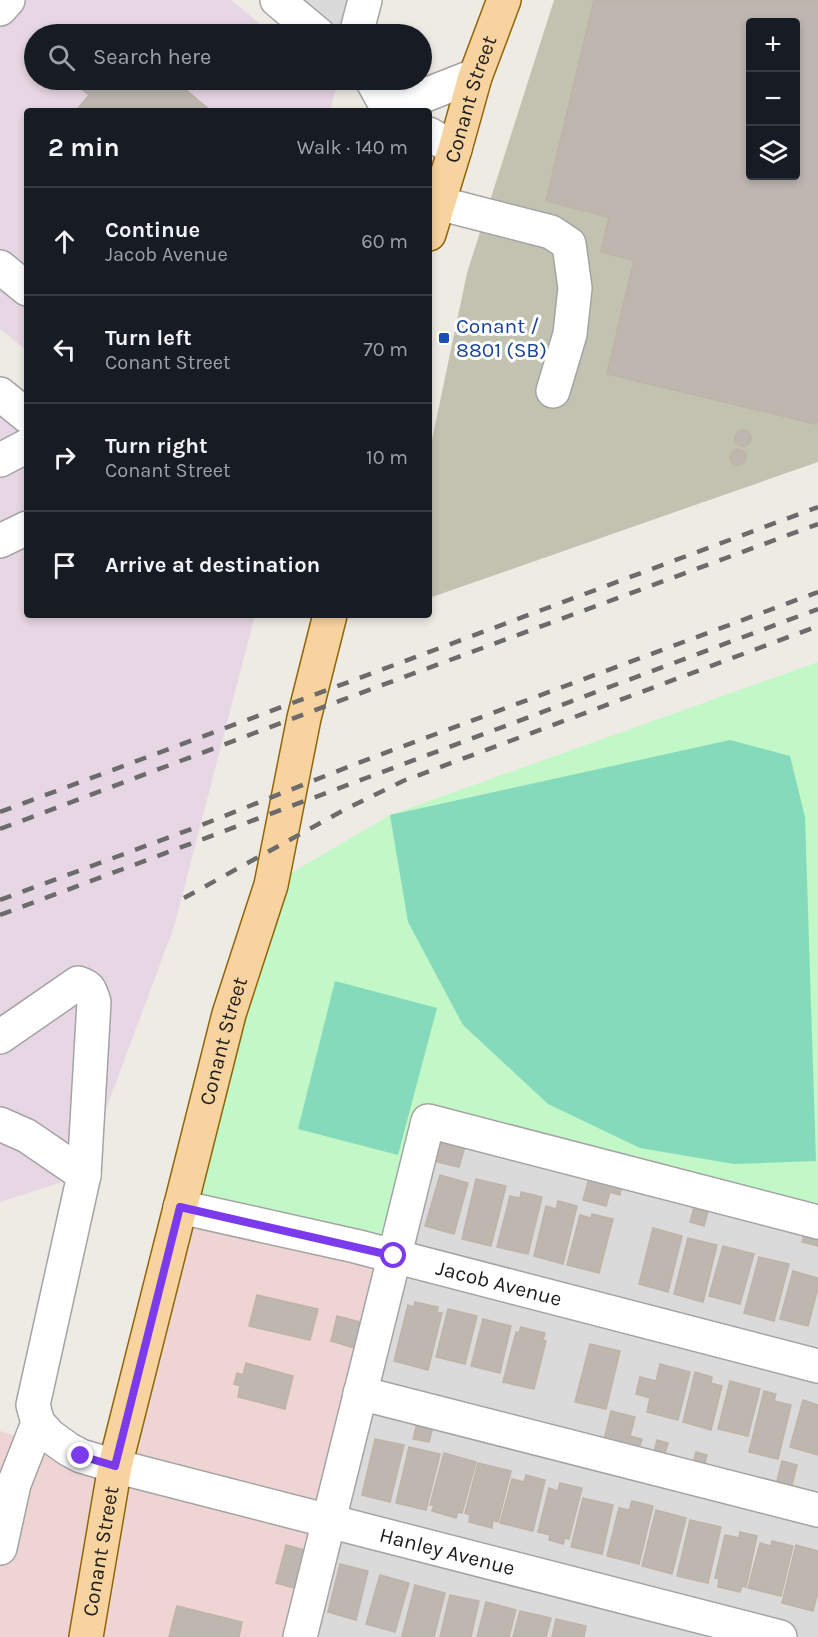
<!DOCTYPE html>
<meta charset="utf-8">
<style>
body{margin:0;font-family:Karla,sans-serif;background:#20242c;color:#f1f3f6}
.controls{position:absolute;right:18px;top:18px;display:grid;overflow:hidden;border-radius:6px;box-shadow:0 3px 9px #0003}
.controls button{width:54px;height:54px;display:grid;place-items:center;padding:0;border:0;border-bottom:2px solid #363941;background:#171b24;color:#f1f3f6;font:30px sans-serif}
.stop{position:absolute;width:18px;height:18px;margin:-14px;border:4px solid #7c3aed;border-radius:50%;background:#fff}
.stop.end{background:#7c3aed;border-color:#fff;box-shadow:0 2px 6px #0008}
.list{margin:0;padding:0;list-style:none}
h2{display:flex;justify-content:space-between;align-items:center;height:78px;margin:0;padding:0 24px;font-size:26px}
h2 small{font-size:20px;font-weight:400;color:#9ea1a6}
.list li{display:grid;grid-template-columns:39px 1fr auto;gap:18px;align-items:center;box-sizing:border-box;height:108px;padding:0 24px;border-top:2px solid #363941}
.list b{display:block;font-size:22px;white-space:nowrap}
.list p{margin:0;font-size:20px;white-space:nowrap;color:#9ea1a6}
.list em{font-size:20px;font-style:normal;color:#9ea1a6}
.icon{flex:none;width:33px;height:33px;fill:none;stroke:currentColor;stroke-width:2;stroke-linecap:round;stroke-linejoin:round}
.map{position:relative;flex:none;width:818px;height:1637px;overflow:hidden}
.search{position:absolute;background:#171b24;box-shadow:0 3px 9px #0003;left:24px;top:24px;width:408px;height:66px;display:flex;align-items:center;gap:15px;box-sizing:border-box;padding:0 21px;border-radius:33px;color:#9ea1a6;font-size:22px}
.panel{position:absolute;background:#171b24;box-shadow:0 3px 9px #0003;left:24px;top:108px;width:408px;height:510px;border-radius:6px}
.map>svg:first-child{display:block}
.residential{fill:#dbdada}
.commercial{fill:#eed5d3}
.industrial{fill:#e7d6e3}
.construction{fill:#c2c2b0;fill-rule:evenodd}
.park{fill:#c2f7c7}
.pitch{fill:#85dabb}
.building{fill:#beb7b0;stroke:#bfb2a7;stroke-width:1.5;fill-rule:evenodd}
.lines{fill:none;stroke-linecap:round;stroke-linejoin:round}
.minor-casing{stroke:#a4a4a4;stroke-width:36}
.major-casing{stroke:#906507;stroke-width:36}
.minor{stroke:#fff;stroke-width:33}
.major{stroke:#f7d39f;stroke-width:33}
.rail{stroke:#6b6b6b;stroke-width:4.5;stroke-dasharray:12 12;stroke-linecap:butt}
.route{stroke:#7c3aed;stroke-width:8}
.transit-dot{fill:#1a4fb4;stroke:#fff;stroke-width:2}
.labels{text-anchor:middle;dominant-baseline:central;stroke-width:6;stroke-linejoin:round;paint-order:stroke}
.street-label{font-size:21px;fill:#1d1d1d;stroke:#fff}
.transit-label{font-size:21px;fill:#164399;stroke:#fff;text-anchor:start}
</style>
<div class="map">
<svg width="818" height="1637" viewBox="0 0 818 1637">
<rect width="100%" height="100%" fill="#eeebe4"/>
<!-- residential -->
<path class="residential" d="M299,0H362L342,34Z
M428,1121L818,1222V1637H300Z"/>
<!-- commercial -->
<path class="commercial" d="M180,1207L394,1256L300,1637H0V1431L115,1466Z"/>
<!-- industrial -->
<path class="industrial" d="M0,0H231L272,34H34V80H326L336,88L330,111H27V351L0,329Z
M0,413L27,435V615H255L174,927L96,1136L84,1175L0,1202Z"/>
<!-- construction -->
<path class="construction" d="M554,0H818V462L429,598V454L467,273ZM750,22H796V176H750Z"/>
<!-- park -->
<path class="park" d="M818,662V1222L429,1121L394,1256L180,1207L271,885L390,815Z"/>
<!-- pitch -->
<path class="pitch" d="M730,740L790,756L805,817L816,1161L734,1164L640,1148L548,1104L463,1025L408,922L390,815Z
M335,981L437,1008L398,1155L298,1129Z"/>
<!-- building -->
<path class="building" d="M594,0H818V417L816,424L607,374L634,260L601,252L609,217L546,201ZM750,22H796V176H750Z
M92,80H174L211,111H76L89,95L83,90Z
M735 438a8 8 0 1 1 16 0a8 8 0 1 1-16 0Z
M730 457a8 8 0 1 1 16 0a8 8 0 1 1-16 0Z
M440,1136L466,1143L459,1167L433,1161Z
M440,1175L468,1183L454,1234L425,1226Z
M590,1175L622,1184L620,1195L610,1192L606,1206L583,1200Z
M476,1179L506,1186L491,1246L462,1239Z
M521,1192L542,1197L528,1254L497,1247L510,1196L520,1198Z
M696,1200L710,1204L704,1226L690,1222Z
M558,1201L577,1206L563,1264L534,1256L546,1206L556,1209Z
M592,1214L613,1219L599,1273L567,1265L580,1215L591,1218Z
M653,1228L682,1236L668,1292L639,1284Z
M805,1230L818,1234V1246L802,1242Z
M688,1238L717,1245L703,1302L674,1294Z
M723,1246L754,1254L740,1304L709,1296Z
M759,1257L789,1264L774,1321L744,1313Z
M793,1271L818,1278V1288L808,1326L780,1319Z
M257,1295L318,1309L310,1340L249,1326Z
M415,1302L438,1307L437,1312L442,1313L428,1370L394,1361L408,1305L414,1307Z
M448,1309L477,1316L465,1364L436,1357Z
M337,1316L368,1324L361,1350L331,1341Z
M483,1319L511,1326L500,1373L471,1366Z
M521,1327L545,1333L543,1340L546,1341L534,1389L503,1382L516,1332L519,1333Z
M590,1344L620,1351L606,1409L575,1402Z
M246,1363L293,1376L285,1409L238,1397L240,1386L234,1384L237,1373L243,1375Z
M660,1364L690,1372L678,1420L647,1412L650,1398L636,1394L640,1377L656,1381Z
M695,1372L712,1377L711,1383L722,1386L711,1430L683,1422Z
M730,1381L760,1389L748,1436L718,1429Z
M764,1391L776,1394L774,1401L791,1405L778,1459L749,1452Z
M803,1400L818,1405V1455L790,1447Z
M611,1411L635,1417L630,1436L642,1439L639,1449L604,1440Z
M419,1415L435,1419L429,1442L413,1439Z
M375,1439L404,1445L390,1502L362,1495Z
M657,1440L668,1443L665,1454L654,1452Z
M409,1447L440,1454L426,1510L396,1503Z
M696,1452L707,1455L703,1470L692,1467Z
M444,1453L476,1462L462,1513L458,1512L456,1518L432,1511L434,1505H430Z
M782,1461L797,1465L791,1489L776,1485Z
M478,1463L511,1471L498,1522L493,1520L492,1528L469,1522L470,1515L465,1513Z
M526,1475L545,1480L533,1531L500,1523L512,1479L524,1482Z
M560,1483L582,1488L569,1539L565,1538L563,1544L549,1540L550,1535L538,1532L549,1488L558,1491Z
M583,1498L613,1505L602,1554L571,1547Z
M632,1501L653,1506L639,1564L607,1556L619,1508L629,1510Z
M656,1510L686,1518L672,1574L642,1566Z
M690,1520L721,1527L708,1583L677,1576Z
M740,1532L757,1536L746,1587L742,1586L740,1592L718,1587L719,1579L715,1578L725,1535L739,1538Z
M772,1541L793,1546L781,1596L748,1588L760,1543L771,1546Z
M286,1545L312,1552L302,1590L276,1583Z
M796,1545L818,1551V1592L813,1611L782,1603Z
M340,1564L368,1571L356,1620L328,1612Z
M380,1575L409,1583L395,1632L366,1624Z
M415,1585L445,1593L434,1637H408L402,1636Z
M450,1595L479,1601L471,1637H440Z
M486,1602L516,1610L509,1637H477Z
M177,1606L242,1622L239,1637H169Z
M520,1611L551,1618L546,1637H513Z
M556,1619L586,1626L584,1637H552Z"/>
<g class="lines">
<!-- minor casing -->
<g class="minor-casing">
<g id="minor">
<path d="M277,0L318,34"/>
<path d="M0,9L8,0"/>
<path d="M356,34L365,0"/>
<path d="M372,80L388,109L391,111"/>
<path d="M385,111L466,79L475,77"/>
<path d="M429,134L455,149"/>
<path d="M438,203L551,232L569,244L575,288L570,334L553,391"/>
<path d="M0,267L27,289"/>
<path d="M0,394L27,416"/>
<path d="M0,460L27,446"/>
<path d="M0,541L27,528"/>
<path id="s1" d="M0,1037L78,983C91,987 90,991 94,1002L84,1175L33,1405L38,1423L50,1436L68,1449L81,1456L115,1466L780,1637"/>
<path d="M0,1124L27,1136L84,1175"/>
<path id="s2" d="M180,1207L355,1246L818,1366"/>
<path d="M360,1393L818,1510"/>
<path d="M0,1548L14,1484L38,1423"/>
<path d="M300,1637L428,1121L818,1222"/>
</g>
</g>
<!-- major casing -->
<g class="major-casing">
<g id="major">
<path id="s3" d="M429,234L455,149L475,77L504,0"/>
<path id="s4" d="M86,1637L115,1466L229,1014L271,885L304,718L330,615"/>
</g>
</g>
<!-- minor -->
<use href="#minor" class="minor"/>
<!-- major -->
<use href="#major" class="major"/>
<!-- rail -->
<path class="rail" d="M0,812L818,507
M0,829L358,694L818,524
M184,898L344,810L403,781L818,626
M0,900L194,828L358,763L818,592
M0,915L818,609"/>
</g>
<g class="lines">
<!-- route -->
<path class="route" d="M81,1456L115,1466L180,1207L394,1256"/>
</g>
<!-- markers -->
<rect class="transit-dot" x="438" y="332" width="12" height="12" rx="3"/>
<g class="labels">
<!-- street labels -->
<g class="street-label">
<text stroke="none"><textPath href="#s3" startOffset="141">Conant Street</textPath></text>
<text stroke="none"><textPath href="#s4" startOffset="612">Conant Street</textPath></text>
<text stroke="none"><textPath href="#s2" startOffset="328">Jacob Avenue</textPath></text>
<text stroke="none"><textPath href="#s1" startOffset="982">Hanley Avenue</textPath></text>
<text stroke="none"><textPath href="#s4" startOffset="87">Conant Street</textPath></text>
</g>
<!-- transit labels -->
<g class="transit-label">
<text x="456" y="326">Conant /<tspan x="456" dy="24">8801 (SB)</tspan></text>
</g>
</g>
</svg>
<div class="controls">
<button>+</button>
<button>−</button>
<button><svg class="icon" aria-label="layers" viewBox="0 0 24 24"><path d="M12 4l9 5-9 5-9-5zM3 14l9 5 9-5"/></svg></button>
</div>
<div class="stop" style="left:394px;top:1256px"></div>
<div class="stop end" style="left:81px;top:1456px"></div>
<div class="search"><svg class="icon" aria-label="search" viewBox="0 0 24 24"><circle cx="10" cy="10" r="6"/><path d="M15 15l6 6"/></svg>Search here</div>
<section class="panel">
<h2>2 min<small>Walk · 140 m</small></h2>
<ul class="list">
<li><svg class="icon" aria-label="ahead" viewBox="0 0 24 24"><path d="M12 20V5M6 11l6-6 6 6"/></svg><div><b>Continue</b><p>Jacob Avenue</p></div><em>60 m</em></li>
<li><svg class="icon" aria-label="left" viewBox="0 0 24 24"><path d="M17 20v-9H6M10 6l-5 5 5 5"/></svg><div><b>Turn left</b><p>Conant Street</p></div><em>70 m</em></li>
<li><svg class="icon" aria-label="right" viewBox="0 0 24 24"><path d="M7 20v-9h11M14 6l5 5-5 5"/></svg><div><b>Turn right</b><p>Conant Street</p></div><em>10 m</em></li>
<li><svg class="icon" aria-label="arrive" viewBox="0 0 24 24"><path d="M6 21V4h12l-3 4 3 4H6"/></svg><div><b>Arrive at destination</b></div></li>
</ul>
</section>
</div>
